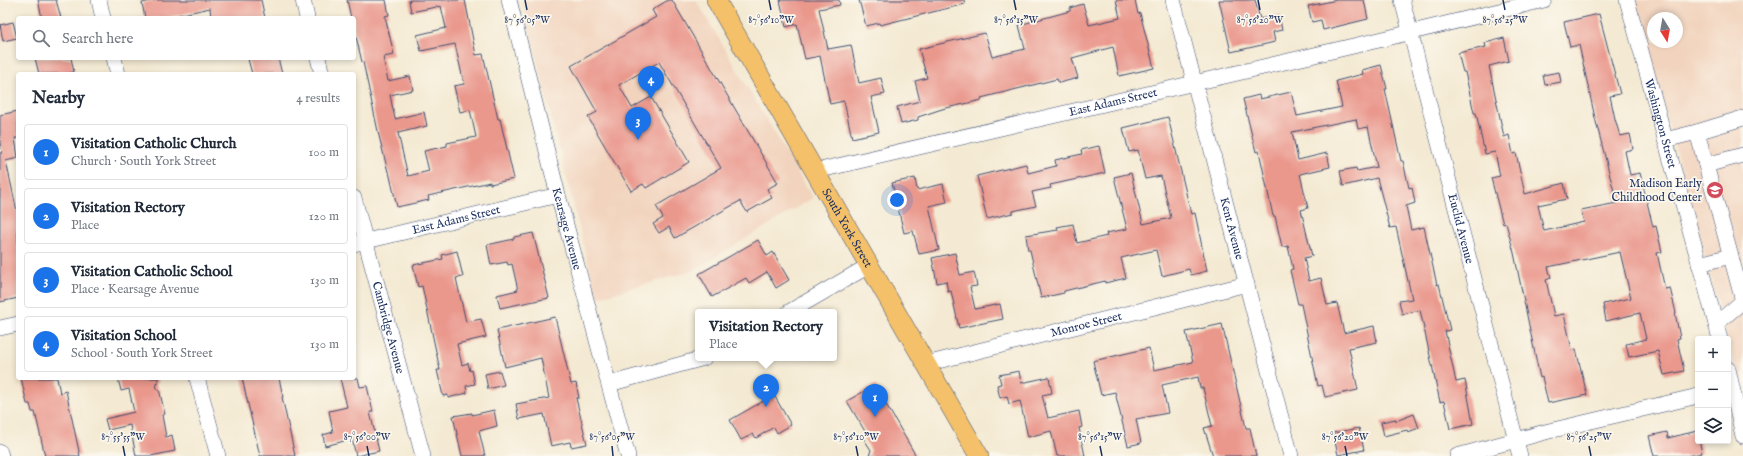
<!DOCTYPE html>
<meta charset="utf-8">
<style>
body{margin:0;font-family:"IM FELL English",serif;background:#f6f6f7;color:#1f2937}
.controls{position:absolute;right:12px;bottom:12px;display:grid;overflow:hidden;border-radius:4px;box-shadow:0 2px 6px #0003}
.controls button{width:36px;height:36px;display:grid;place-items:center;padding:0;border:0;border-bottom:1px solid #e0e1e3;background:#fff;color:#1f2937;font:20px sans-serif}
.compass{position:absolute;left:1647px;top:12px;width:36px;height:36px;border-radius:50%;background:#fff;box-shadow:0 2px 6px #0003;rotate:169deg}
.you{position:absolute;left:897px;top:200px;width:14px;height:14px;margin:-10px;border:3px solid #fff;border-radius:50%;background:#1a73e8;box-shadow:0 0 0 6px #1a73e833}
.badge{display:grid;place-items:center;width:26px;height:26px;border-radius:50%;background:#1a73e8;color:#fff;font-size:13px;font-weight:700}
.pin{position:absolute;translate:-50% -33px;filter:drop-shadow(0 1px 2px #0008)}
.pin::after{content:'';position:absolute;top:21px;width:14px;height:12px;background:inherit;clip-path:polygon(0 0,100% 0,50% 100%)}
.popup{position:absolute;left:695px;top:309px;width:142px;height:52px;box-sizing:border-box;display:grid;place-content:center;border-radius:4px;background:#fff;filter:drop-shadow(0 1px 3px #0005);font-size:13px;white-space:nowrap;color:#747a83}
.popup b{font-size:15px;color:#1f2937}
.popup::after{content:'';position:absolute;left:50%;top:100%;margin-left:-8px;border:8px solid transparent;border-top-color:#fff}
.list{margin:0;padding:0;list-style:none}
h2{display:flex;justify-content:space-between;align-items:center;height:52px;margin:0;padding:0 16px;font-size:17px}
h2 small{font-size:13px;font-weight:400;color:#747a83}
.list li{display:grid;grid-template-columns:26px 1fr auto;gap:12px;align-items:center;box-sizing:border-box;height:56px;margin:0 8px 8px;padding:0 8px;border:1px solid #e0e1e3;border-radius:4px}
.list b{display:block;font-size:15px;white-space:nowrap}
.list p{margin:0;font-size:13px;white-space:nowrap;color:#747a83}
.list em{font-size:13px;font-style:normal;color:#747a83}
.icon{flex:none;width:22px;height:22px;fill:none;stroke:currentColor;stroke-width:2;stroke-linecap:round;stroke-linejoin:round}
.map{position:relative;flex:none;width:1743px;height:456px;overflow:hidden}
.search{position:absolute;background:#fff;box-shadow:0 2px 6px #0003;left:16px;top:16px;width:340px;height:44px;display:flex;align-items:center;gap:10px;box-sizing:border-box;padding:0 14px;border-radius:4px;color:#747a83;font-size:15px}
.panel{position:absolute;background:#fff;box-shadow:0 2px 6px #0003;left:16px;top:72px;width:340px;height:308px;border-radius:4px}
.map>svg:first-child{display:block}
.built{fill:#f2d4be;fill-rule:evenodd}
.building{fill:#ea978c}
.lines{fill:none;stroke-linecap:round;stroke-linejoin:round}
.minor-casing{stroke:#3c4b70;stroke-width:16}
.major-casing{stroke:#3c4b70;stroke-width:20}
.minor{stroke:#fff;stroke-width:15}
.major{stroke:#f4c16a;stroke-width:19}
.ticks{fill:none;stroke:#1b2f5e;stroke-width:1.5}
.labels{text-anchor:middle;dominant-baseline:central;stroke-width:3.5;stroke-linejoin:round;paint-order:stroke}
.street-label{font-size:12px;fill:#1b2f5e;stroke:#fbf7ec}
.poi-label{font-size:12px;fill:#1b2f5e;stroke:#fbf7ec;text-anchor:end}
.ticks-label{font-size:10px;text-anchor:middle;fill:#1b2f5e;stroke:#fbf7ec;stroke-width:3.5;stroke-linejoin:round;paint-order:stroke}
</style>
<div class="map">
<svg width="1743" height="456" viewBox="0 0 1743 456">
<rect width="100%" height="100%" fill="#fbf7ec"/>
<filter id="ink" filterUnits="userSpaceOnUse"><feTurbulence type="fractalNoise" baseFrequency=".025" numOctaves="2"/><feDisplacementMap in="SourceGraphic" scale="8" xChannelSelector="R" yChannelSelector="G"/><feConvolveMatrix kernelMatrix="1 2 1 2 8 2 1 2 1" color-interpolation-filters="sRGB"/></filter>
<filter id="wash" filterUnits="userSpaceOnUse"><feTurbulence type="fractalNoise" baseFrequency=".012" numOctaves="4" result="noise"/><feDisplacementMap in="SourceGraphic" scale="16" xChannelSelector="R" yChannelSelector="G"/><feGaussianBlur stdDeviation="0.9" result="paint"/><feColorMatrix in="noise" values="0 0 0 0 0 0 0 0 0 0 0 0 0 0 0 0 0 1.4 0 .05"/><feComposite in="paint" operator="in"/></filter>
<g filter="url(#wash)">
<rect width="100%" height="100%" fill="#f4ead3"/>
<!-- built -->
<path class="built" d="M522,0H696L813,198L692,271L597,298Z
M1634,0H1743V379L1739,380ZM1653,18H1677V42H1653Z"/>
<g id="blocks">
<!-- building -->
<path class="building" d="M38,0H56L61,18H42Z
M155,0H261L265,18H211L210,8L165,18H145L142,3Z
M347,0H386L389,15L385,16L394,55L383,57L388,81L410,76L413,90L390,95L395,119L424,112L427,126L398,133L408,176L429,171L424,151L447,146V143L476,137L470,110L460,112L454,86L464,84L455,44L421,51L417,35L446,28L441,6L411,12L409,0H465L476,55L483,54L498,119H500L514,179L490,184V182L428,196L429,200L397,207L389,172H388L379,136L363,62H362L354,28V18H351Z
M668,0H672L778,183L767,189L772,198L747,212L740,201L675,238L669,227L659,233L653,224L663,218L656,206L721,168L659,62L619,85L632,108L651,97L689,162L646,188L643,184L631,191L588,117L597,112L571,66L656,17L652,10Z
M780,0H839L840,5L819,9L828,49L851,45L859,83L881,78L885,94L871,97L879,132L852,138L844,101L830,104L820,56L805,59L797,24L786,27Z
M859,0H964L965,4L880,25L879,23L866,26Z
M1116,0H1135L1138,14L1140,13L1154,68L1119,76L1113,47L1072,58L1078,78L1059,83L1057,79L981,98L982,100L942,109L918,117V120L901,124L897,107L920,101L915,81L927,78L919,49L985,33L992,57L1025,49L1019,25L1070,11V8L1083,4L1089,25L1120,18Z
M1219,0H1255L1260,19L1279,15L1282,30L1273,32L1275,42L1231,52Z
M1337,0H1364L1368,19L1323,30L1321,20L1312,22L1308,6Z
M1599,14L1620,94L1610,96L1615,119L1620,136L1630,134L1633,149L1625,151L1630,175L1640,173L1653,227L1656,226L1662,252L1657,253L1665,289L1670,288L1676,313H1675L1680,338L1677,339L1684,371L1664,375L1658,351L1629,357L1626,344L1646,339L1640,313L1606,321L1603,304L1631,298L1620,252L1548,267L1551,278L1546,280L1554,316L1564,314L1572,350L1576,349L1587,395L1548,403L1542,377L1540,378L1514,253L1506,223L1503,224L1491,178L1500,176L1495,152L1485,154L1476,113H1474L1465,72H1463L1458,53L1486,47L1485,43L1504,38L1509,61L1489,66L1504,137L1509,135L1513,154L1516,153L1525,194L1564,183L1567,199L1538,205L1544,231L1584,222L1581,210L1617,203L1595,118L1579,45L1570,47L1564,22Z
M13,22L17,38L3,41L0,25Z
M35,58H71L74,72L66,74H39Z
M255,58H278L282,74H252L248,59Z
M1381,65L1387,89H1385L1401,161H1403L1409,188L1412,187L1415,203L1406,206L1411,230L1424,227L1437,285L1439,284L1450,330L1445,331L1456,382L1465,380L1473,424L1450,429L1444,401L1440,402L1420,310L1402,314L1399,301L1412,299L1396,227L1390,228L1377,178L1343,186L1340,171L1356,168L1357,171L1377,167L1368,127L1358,129L1356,119L1292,132L1298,160L1327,153L1330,167L1300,174L1308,208L1301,210L1312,256L1304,258L1309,281L1321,278L1327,305L1337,303L1344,333L1374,326L1377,342L1349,348L1358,390L1325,397L1322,385L1318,386L1301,304H1298L1290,270L1293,269L1288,246L1282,247L1275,216H1273L1259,151L1256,152L1243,99L1259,95L1260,99L1291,92L1297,116L1342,107L1336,81L1363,74L1362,70Z
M1559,72L1561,82L1545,85L1543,75Z
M18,111V138H15L18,158L6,161L18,216V298L0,302V153H2L0,143V115Z
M1168,117L1191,214L1195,213L1207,271L1191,275L1189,269L1162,276L1156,250L1121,258L1126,278L1105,283V281L1064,291V293L1041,298L1030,250H1028L1026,235L1058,230L1057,227L1073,224L1077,243L1107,236L1106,233L1127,229L1114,177L1131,173L1143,224L1171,218L1161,176L1145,179L1138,150L1129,152L1123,128Z
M1099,146L1105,173L1050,185L1051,188L1032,192L1036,206L1013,211V213L987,219L977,176L1026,164L1028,173L1056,166L1055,160L1082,154L1081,150Z
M915,178L917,190L943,184L947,202L929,206L939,250L919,254L913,231L904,233L892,183Z
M533,233L549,298L500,308L497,295L518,290L512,264L508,265L507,262L491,265L487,245L514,239V237Z
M758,240L767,256L773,252L789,280L776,288L767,272L749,283L746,278L712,297L699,274Z
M457,251L463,277L456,278L466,322L481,319L486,337L457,344L462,365L468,363L470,371L472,370L475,384L466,386L467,393L448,398V395L443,396L437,370H440L422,286L418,287L413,265L443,259L442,255Z
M955,253L960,275L974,272L977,286L970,287L975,309L1000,304L1003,319L959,328L951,291L948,292L946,281L937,283L932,258Z
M555,317L571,384L576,383L579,398H576L587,444L571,447L570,442L551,446L544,414L519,419L516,404L549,398L541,358L505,367L497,330Z
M1222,324L1246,428H1250L1256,456H1213L1204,428L1212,426L1203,388H1200L1198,377L1162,385L1168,413L1136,419L1141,443L1128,446L1115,392L1101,395L1093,361L1149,348L1154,370L1193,362L1186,332Z
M500,371L504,385L488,389L485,374Z
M1019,371L1021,383L1049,377L1052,393L1042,395L1048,418L1079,411L1082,427L1079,428L1085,456H1057L1051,431L1028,437L1020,401L1009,404L1007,396L1000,398L997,385L1001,384L999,375Z
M21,378H57L60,393L66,391L80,456H45L35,412H32L30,404H27Z
M118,378H158V383H156L157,390L159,389L165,414L162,415L166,437L172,435L175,451L151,456H136L130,425L108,430L105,419L134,412L129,389L121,391Z
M242,378H279L283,397H282L295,456H260Z
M340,378H358L360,387L367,386L373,412H370L379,451L356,456L352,439L325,446L323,435L333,432L329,411L347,407Z
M875,385L916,456H869L871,450L862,436L866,433L847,401Z
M774,395L791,425L777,433L774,427L756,438L753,434L741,440L730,420Z
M494,410L497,426L479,431L485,456H462L453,416L472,413V415Z
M1414,414L1419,428L1408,432L1407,430L1384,436L1381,422L1396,419V421Z
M1359,428L1364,450L1338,455L1333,433Z
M1697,431L1702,453L1688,456H1654L1649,436L1667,432L1668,438Z"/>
</g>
</g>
<g filter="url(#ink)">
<use href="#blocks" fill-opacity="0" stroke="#3c4b70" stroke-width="1"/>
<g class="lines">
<!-- minor casing -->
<g class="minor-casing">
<g id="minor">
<path d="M99,0L103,18"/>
<path d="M303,0L307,18"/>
<path id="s1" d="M509,0L558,195L628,456"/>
<path id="s2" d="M1173,0L1291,456"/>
<path id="s3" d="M1402,0L1520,456"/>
<path id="s4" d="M1627,0L1720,339"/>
<path d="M114,58L118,74"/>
<path d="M318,58L322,74"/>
<path d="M1697,132L1743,118"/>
<path d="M1665,140L1697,132L1743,301L1716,324"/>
<path d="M1706,165L1743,155"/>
<path id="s5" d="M816,171L1379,40L1544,0"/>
<path id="s6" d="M354,198L423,456"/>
<path id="s7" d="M354,244L558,195"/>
<path d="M1699,264L1731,256"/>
<path d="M789,312L870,265"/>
<path d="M0,328L18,324"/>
<path id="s8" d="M926,364L1247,284"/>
<path d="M1728,369L1743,436"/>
<path d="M197,378L218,456"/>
<path d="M609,384L704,358"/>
<path d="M0,452L1,456"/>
<path d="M1457,456L1549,431L1698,396"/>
</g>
</g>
<!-- major casing -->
<g class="major-casing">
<g id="major">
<path id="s9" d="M716,0L979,456"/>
</g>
</g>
<!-- minor -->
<use href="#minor" class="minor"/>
<!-- major -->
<use href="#major" class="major"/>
</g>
</g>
<!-- ticks -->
<path class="ticks" d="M525,0L527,10M769,0L771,10M1014,0L1016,10M1258,0L1260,10M1503,0L1505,10M123,446L125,456M367,446L369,456M612,446L613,456M856,446L858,456M1100,446L1102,456M1345,446L1347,456M1589,446L1591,456"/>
<!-- icons -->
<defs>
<g id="school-disc" transform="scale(0.9)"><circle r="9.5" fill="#d1495b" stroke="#fbf7ec"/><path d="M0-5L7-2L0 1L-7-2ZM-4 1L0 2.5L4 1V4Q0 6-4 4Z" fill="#fff"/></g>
</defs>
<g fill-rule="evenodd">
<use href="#school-disc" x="1715" y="190"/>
</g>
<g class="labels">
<!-- street labels -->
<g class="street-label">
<text stroke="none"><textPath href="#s5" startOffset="305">East Adams Street</textPath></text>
<text stroke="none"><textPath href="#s4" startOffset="128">Washington Street</textPath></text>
<text stroke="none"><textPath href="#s7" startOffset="105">East Adams Street</textPath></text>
<text stroke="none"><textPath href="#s1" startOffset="236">Kearsage Avenue</textPath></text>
<text stroke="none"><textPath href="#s9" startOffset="263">South York Street</textPath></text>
<text stroke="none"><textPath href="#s2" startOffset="236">Kent Avenue</textPath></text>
<text stroke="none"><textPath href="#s3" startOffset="236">Euclid Avenue</textPath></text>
<text stroke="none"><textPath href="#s8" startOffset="165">Monroe Street</textPath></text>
<text stroke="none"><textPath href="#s6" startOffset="134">Cambridge Avenue</textPath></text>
</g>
<!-- poi labels -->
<g class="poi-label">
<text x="1702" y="183">Madison Early<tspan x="1702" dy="14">Childhood Center</tspan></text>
</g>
</g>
<g class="ticks-label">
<text x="527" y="23">87°56'05"W</text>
<text x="771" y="23">87°56'10"W</text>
<text x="1016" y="23">87°56'15"W</text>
<text x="1260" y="23">87°56'20"W</text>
<text x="1505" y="23">87°56'25"W</text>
<text x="123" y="440">87°55'55"W</text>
<text x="367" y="440">87°56'00"W</text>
<text x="612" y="440">87°56'05"W</text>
<text x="856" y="440">87°56'10"W</text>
<text x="1100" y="440">87°56'15"W</text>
<text x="1345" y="440">87°56'20"W</text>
<text x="1589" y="440">87°56'25"W</text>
</g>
</svg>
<div class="controls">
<button>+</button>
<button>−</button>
<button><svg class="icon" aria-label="layers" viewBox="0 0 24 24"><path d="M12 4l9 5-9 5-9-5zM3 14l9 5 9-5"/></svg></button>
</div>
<svg class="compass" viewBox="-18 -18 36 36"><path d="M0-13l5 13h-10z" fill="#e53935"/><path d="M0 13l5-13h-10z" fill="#747a83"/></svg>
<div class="you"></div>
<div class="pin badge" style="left:875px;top:417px">1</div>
<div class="pin badge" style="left:766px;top:407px">2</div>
<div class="popup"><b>Visitation Rectory</b>Place</div>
<div class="pin badge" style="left:638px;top:140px">3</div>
<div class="pin badge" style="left:651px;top:99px">4</div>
<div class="search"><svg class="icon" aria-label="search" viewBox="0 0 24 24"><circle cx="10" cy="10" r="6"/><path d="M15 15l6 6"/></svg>Search here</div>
<section class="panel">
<h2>Nearby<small>4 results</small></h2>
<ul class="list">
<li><span class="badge">1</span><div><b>Visitation Catholic Church</b><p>Church · South York Street</p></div><em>100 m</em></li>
<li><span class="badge">2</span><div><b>Visitation Rectory</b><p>Place</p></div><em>120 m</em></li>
<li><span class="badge">3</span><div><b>Visitation Catholic School</b><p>Place · Kearsage Avenue</p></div><em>130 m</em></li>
<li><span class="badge">4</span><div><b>Visitation School</b><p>School · South York Street</p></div><em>130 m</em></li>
</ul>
</section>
</div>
